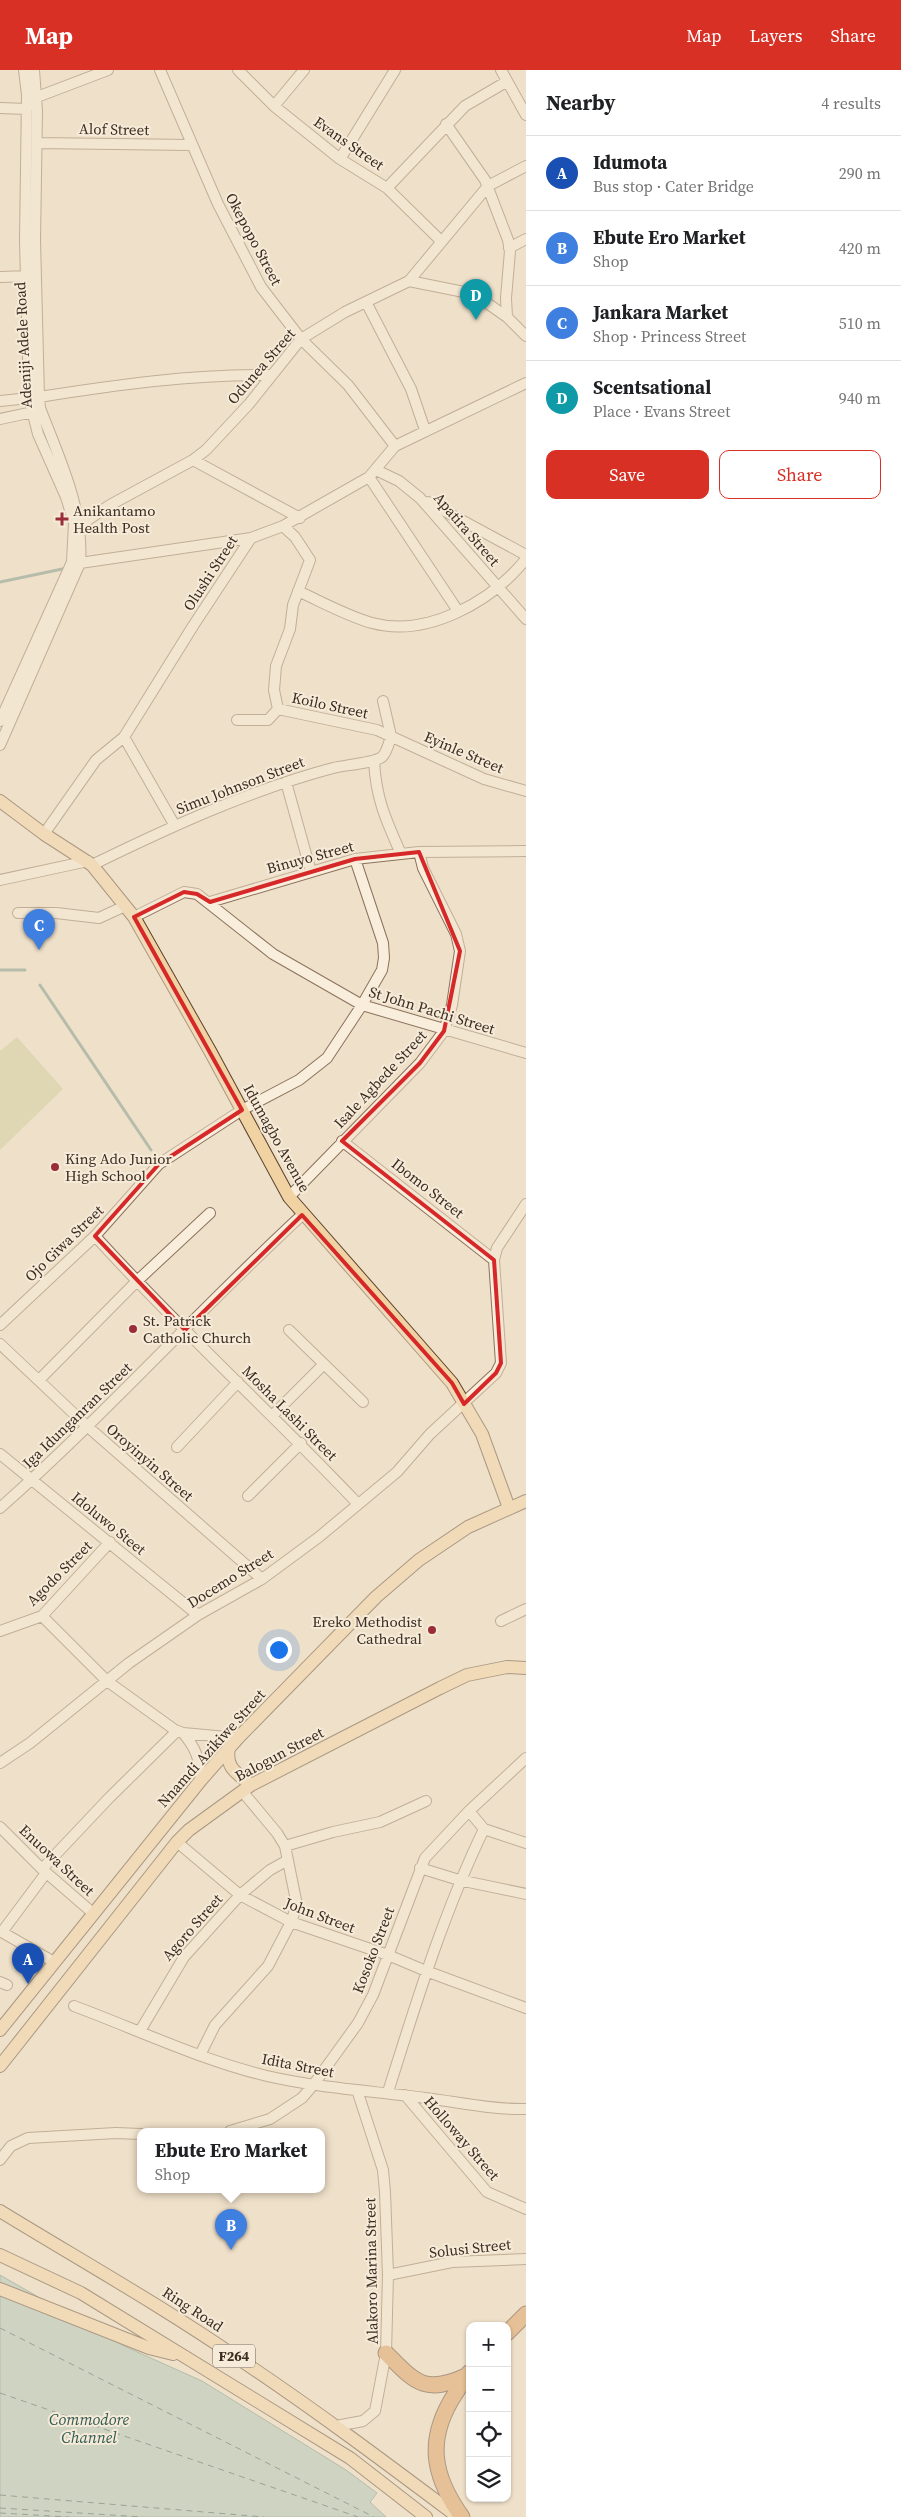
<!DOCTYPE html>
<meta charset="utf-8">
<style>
body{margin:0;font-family:"Source Serif 4",serif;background:#f6f6f6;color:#202124}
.controls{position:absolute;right:15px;bottom:15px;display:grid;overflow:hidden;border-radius:10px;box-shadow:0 1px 4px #0004}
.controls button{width:45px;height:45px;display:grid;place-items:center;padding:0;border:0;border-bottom:1px solid #e0e0e0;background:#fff;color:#202124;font:25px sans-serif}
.you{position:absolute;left:278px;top:1579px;width:18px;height:18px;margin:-12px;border:4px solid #fff;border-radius:50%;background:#1a73e8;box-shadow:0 0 0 8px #1a73e833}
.badge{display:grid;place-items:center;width:32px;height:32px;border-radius:50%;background:#d93025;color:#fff;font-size:16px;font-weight:700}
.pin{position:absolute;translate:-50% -41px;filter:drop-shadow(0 1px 2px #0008)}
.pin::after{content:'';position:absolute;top:26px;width:18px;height:15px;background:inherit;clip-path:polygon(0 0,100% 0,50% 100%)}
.popup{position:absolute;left:137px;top:2058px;width:188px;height:65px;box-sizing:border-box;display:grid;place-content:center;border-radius:10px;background:#fff;filter:drop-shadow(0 1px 4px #0005);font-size:16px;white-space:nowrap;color:#757577}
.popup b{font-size:19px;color:#202124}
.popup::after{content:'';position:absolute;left:50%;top:100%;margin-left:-10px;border:10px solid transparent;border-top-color:#fff}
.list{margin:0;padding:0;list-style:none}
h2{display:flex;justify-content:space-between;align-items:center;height:65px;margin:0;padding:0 20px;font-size:21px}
h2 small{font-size:16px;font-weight:400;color:#757577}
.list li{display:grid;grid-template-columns:32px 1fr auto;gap:15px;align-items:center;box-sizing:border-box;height:75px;padding:0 20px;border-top:1px solid #e0e0e0}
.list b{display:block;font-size:19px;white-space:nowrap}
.list p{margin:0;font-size:16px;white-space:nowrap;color:#757577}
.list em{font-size:16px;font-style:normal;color:#757577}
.actions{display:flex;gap:10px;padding:15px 20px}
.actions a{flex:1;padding:11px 0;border:1px solid #d93025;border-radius:10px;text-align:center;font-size:18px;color:#d93025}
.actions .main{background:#d93025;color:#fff}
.icon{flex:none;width:28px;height:28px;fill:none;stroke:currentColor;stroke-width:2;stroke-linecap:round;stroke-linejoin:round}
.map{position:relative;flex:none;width:526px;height:2447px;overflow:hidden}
header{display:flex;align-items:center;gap:30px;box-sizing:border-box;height:70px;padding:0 25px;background:#d93025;color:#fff}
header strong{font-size:24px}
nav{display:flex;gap:28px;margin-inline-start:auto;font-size:18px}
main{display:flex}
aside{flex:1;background:#fff}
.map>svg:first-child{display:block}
.green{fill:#cccd9c}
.water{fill:#a9c3b9;stroke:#709286}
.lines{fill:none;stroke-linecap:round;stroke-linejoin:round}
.stream{stroke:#709286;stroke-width:3}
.ferry{stroke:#305b55;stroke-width:1;stroke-dasharray:6 5;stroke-linecap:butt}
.minor-casing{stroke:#8b725d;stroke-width:12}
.major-casing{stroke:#594131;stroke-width:14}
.highway-casing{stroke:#594131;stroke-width:17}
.minor{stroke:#f9eedc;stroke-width:10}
.major{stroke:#f1d2a2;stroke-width:12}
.highway{stroke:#dc995b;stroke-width:15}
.marked{fill:none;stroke:#d62828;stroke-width:4;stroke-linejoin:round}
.poi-dot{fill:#9a2d37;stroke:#f6ebd8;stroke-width:2}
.labels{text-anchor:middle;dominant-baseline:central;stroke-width:4;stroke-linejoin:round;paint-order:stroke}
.shield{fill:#f6ebd8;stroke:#746558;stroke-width:1}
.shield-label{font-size:14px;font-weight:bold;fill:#3c2c21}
.street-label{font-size:15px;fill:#3c2c21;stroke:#f6ebd8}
.poi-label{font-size:15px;fill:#3c2c21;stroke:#f6ebd8;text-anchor:start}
.water-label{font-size:16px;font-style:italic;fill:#305b55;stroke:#f6ebd8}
</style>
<header>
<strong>Map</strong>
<nav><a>Map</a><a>Layers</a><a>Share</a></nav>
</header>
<main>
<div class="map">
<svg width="526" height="2447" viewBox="0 0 526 2447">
<rect width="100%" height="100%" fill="#efe0c9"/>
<!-- green -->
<path class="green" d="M17,967L63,1019L0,1080V981Z"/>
<!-- water -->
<path class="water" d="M0,2205L124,2276L202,2311L346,2400L377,2423L370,2432L386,2447H0Z"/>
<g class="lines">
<!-- stream -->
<path class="stream" d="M0,512L67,498
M0,900H25
M40,915L151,1080"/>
<!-- ferry -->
<path class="ferry" d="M0,2258L374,2447
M0,2323L358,2447
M0,2425L264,2447
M0,2438L143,2447
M0,2443L69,2447"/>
<!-- minor casing -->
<g class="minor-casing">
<path id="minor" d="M160,0L218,134L261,217L301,269L348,315L395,376
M238,0L274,36L340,89L387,118L441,171
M501,0L526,45
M37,27L108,0
M274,36L304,0
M0,38L27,39
M446,54L485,110L508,170L510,181L506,228L507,247
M37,73L191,75
M340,89L395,0
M387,118L465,36L506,12
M509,178L526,169
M0,207L31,206
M409,211L474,224L507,247L526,266
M366,232L411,319L425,360
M39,327C116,315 192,304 271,305
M0,331L29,328
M0,349L33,342
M193,390L300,448
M376,400L399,411L420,428L526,549
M369,407L458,541
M428,432L526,485
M80,455L110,435L193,390L206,380L249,334L301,269L345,242L409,211L488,116L526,96
M80,493L251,468L283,456L369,407L395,376L526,313
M298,521C322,532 347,546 372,553C428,568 492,531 526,489
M383,631L391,666
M278,639L274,620L276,596L290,559L293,535L310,490L295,467L283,456
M237,650H268L278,639L377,660L484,709L526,721
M0,651L72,492L74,453L66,427L38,364L29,328L25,170L27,25L24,0
M124,667L175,756
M0,675L80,493C84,438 59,388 40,338L39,327L35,170L37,41L34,0
M374,691C376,729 386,750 401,784
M286,712L311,802
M44,764L96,690L124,667L193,556L251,468
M92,795C170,757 250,720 333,698C345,695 374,693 382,687C387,682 389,673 391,666
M0,810L88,791
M210,832L355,789L419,782L526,781
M18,843H56L99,848L125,836
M134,847L184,822L197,824L273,884L362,935L526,983
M342,1071L494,1190
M289,1127L420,993L444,961L452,935L460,881L456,864L423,798L419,782
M95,1166C179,1259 272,1343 358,1434
M0,1255L95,1166L159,1094L242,1040L299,1010L327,988L362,935L382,900L384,888L383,873L355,789
M289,1260L363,1332
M0,1274L88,1357L262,1509
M39,1310L136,1212L210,1143
M273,1345L324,1294
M177,1377L238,1312
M0,1384L198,1545
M248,1426L301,1373
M0,1438C105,1345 199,1240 302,1145
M42,1546L107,1611L175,1660L183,1663L238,1668
M501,1551L526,1539
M0,1561L42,1546L110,1472
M183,1663C196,1678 200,1690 201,1710
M0,1693L30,1673L129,1593L198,1545L262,1509L319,1467L397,1402L430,1364L496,1303L501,1293L494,1190L497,1178L526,1134
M469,1741L484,1759L526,1773
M0,1757L42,1799L94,1844
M177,1772L240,1825L291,1852L388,1885L426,1901L526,1938
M285,1776L333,1762L380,1752L426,1731
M420,1798L459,1810L526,1824
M42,1799L109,1728L177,1661
M0,1861L54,1892
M2,1862L46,1803
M0,1912L7,1915
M74,1936C138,1960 201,1990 267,2006C319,2018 372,2021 425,2028C458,2032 493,2040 526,2039
M140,1961L184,1887L240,1825L270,1800L288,1790
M200,1985L215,1955L268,1896L291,1852L297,1835L285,1776L277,1763L242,1721
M388,2022C416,1933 443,1844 484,1759
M405,2025L487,2122L526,2139
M230,2061L270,2049L302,2028L314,2014L358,1953L373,1925L425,1788L469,1741L526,1688
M0,2090L11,2076L28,2068L116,2063L141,2064
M388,2205L452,2192L526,2189
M336,2356L363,2351L375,2341L386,2283L388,2205L385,2122L383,2100L357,2020"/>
</g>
<!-- major casing -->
<g class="major-casing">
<path id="major" d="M0,731L44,764L92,795L134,847L210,981L289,1127L452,1313L482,1364L509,1438
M229,1678C225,1698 237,1703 251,1715
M0,1960L201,1710L238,1668L376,1527L419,1490L468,1457L526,1431
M0,1996L177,1772L189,1760L251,1715L440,1618L467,1605L507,1597L526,1598
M0,2141C80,2190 162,2236 239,2289C314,2339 386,2393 458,2447
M0,2185L81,2223L350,2388L426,2447
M0,2219L149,2278L173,2284"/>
</g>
<!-- highway casing -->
<g class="highway-casing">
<path id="highway" d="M507,2263L526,2244
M386,2283C415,2312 424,2325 466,2306
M462,2447C432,2405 426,2369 455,2324C460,2317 463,2308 470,2302"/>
</g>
<!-- minor -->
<use href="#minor" class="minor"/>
<!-- major -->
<use href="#major" class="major"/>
<!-- highway -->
<use href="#highway" class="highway"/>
</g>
<!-- marked area -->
<path d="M0 0H526V2447H0ZM419,782L460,881L444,961L420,993L342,1071L494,1190L501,1293L496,1303L464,1334L452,1313L302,1145L185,1260L95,1166L159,1094L242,1040L134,847L184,822L197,824L210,832L355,789Z" fill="#efe0c9" fill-opacity=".55" fill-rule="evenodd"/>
<path class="marked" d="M419,782L460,881L444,961L420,993L342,1071L494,1190L501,1293L496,1303L464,1334L452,1313L302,1145L185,1260L95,1166L159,1094L242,1040L134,847L184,822L197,824L210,832L355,789Z"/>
<!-- markers -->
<g class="poi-dot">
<path d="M59.5 441.5h5v5h5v5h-5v5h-5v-5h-5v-5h5z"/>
<circle cx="55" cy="1097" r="5"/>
<circle cx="133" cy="1259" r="5"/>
<circle cx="432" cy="1560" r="5"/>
</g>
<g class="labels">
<!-- shield labels -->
<rect class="shield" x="213" y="2274.5" width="42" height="23" rx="4"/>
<g class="shield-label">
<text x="234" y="2286">F264</text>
</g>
<!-- street labels -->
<g class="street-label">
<text transform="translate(114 59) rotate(1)">Alof Street</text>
<text transform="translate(349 73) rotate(35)">Evans Street</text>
<text transform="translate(254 169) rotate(62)">Okepopo Street</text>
<text transform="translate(23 275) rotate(-93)">Adeniji Adele Road</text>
<text transform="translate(261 296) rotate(-49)">Odunea Street</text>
<text transform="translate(467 459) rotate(49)">Apatira Street</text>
<text transform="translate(210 503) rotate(-57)">Olushi Street</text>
<text transform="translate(330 635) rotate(12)">Koilo Street</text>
<text transform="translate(464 682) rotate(23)">Eyinle Street</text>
<text transform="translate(240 715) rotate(-21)">Simu Johnson Street</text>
<text transform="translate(310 787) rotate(-15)">Binuyo Street</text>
<text transform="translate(432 940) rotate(17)">St John Pachi Street</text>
<text transform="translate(380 1009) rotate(-47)">Isale Agbede Street</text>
<text transform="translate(277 1068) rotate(61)">Idumagbo Avenue</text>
<text transform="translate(428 1118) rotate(38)">Ibomo Street</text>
<text transform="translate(64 1173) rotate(-44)">Ojo Giwa Street</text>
<text transform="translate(290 1343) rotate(45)">Mosha Lashi Street</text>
<text transform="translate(77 1345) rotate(-44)">Iga Idunganran Street</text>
<text transform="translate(150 1392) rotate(41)">Oroyinyin Street</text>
<text transform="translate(109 1453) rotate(39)">Idoluwo Steet</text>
<text transform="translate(59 1503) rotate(-45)">Agodo Street</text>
<text transform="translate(230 1508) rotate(-32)">Docemo Street</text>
<text transform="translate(211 1678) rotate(-48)">Nnamdi Azikiwe Street</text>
<text transform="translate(279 1684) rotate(-28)">Balogun Street</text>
<text transform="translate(57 1790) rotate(43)">Enuowa Street</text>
<text transform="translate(320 1845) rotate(21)">John Street</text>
<text transform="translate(192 1857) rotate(-49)">Agoro Street</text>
<text transform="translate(373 1880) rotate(-69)">Kosoko Street</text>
<text transform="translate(298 1995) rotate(11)">Idita Street</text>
<text transform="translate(462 2068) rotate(49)">Holloway Street</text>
<text transform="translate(470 2178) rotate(-6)">Solusi Street</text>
<text transform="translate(371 2201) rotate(-91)">Alakoro Marina Street</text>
<text transform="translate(193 2239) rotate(33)">Ring Road</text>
</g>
<!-- poi labels -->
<g class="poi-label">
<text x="73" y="440">Anikantamo<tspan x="73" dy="17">Health Post</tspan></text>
<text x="65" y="1088">King Ado Junior<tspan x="65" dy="17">High School</tspan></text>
<text x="143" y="1250">St. Patrick<tspan x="143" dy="17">Catholic Church</tspan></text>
<text x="422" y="1551" text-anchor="end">Ereko Methodist<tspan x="422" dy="17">Cathedral</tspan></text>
</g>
<!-- water labels -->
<g class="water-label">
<text x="89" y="2349">Commodore<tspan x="89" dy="18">Channel</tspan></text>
</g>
</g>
</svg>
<div class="controls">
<button>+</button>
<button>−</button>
<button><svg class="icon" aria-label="locate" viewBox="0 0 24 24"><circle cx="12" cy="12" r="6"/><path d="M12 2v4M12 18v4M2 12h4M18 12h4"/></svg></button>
<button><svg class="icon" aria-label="layers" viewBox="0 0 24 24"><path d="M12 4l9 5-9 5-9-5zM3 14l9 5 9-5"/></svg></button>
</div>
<div class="you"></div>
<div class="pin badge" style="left:28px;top:1914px;background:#1a4fb4">A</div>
<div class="pin badge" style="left:231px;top:2180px;background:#3f7fe0">B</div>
<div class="popup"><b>Ebute Ero Market</b>Shop</div>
<div class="pin badge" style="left:39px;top:880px;background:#3f7fe0">C</div>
<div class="pin badge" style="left:476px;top:250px;background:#0f9aa8">D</div>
</div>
<aside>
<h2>Nearby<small>4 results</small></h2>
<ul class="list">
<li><span class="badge" style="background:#1a4fb4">A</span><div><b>Idumota</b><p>Bus stop · Cater Bridge</p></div><em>290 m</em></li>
<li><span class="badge" style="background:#3f7fe0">B</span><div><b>Ebute Ero Market</b><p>Shop</p></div><em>420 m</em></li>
<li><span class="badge" style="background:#3f7fe0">C</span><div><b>Jankara Market</b><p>Shop · Princess Street</p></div><em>510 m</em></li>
<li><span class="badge" style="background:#0f9aa8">D</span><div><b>Scentsational</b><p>Place · Evans Street</p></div><em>940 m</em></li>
</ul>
<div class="actions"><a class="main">Save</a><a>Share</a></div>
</aside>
</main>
